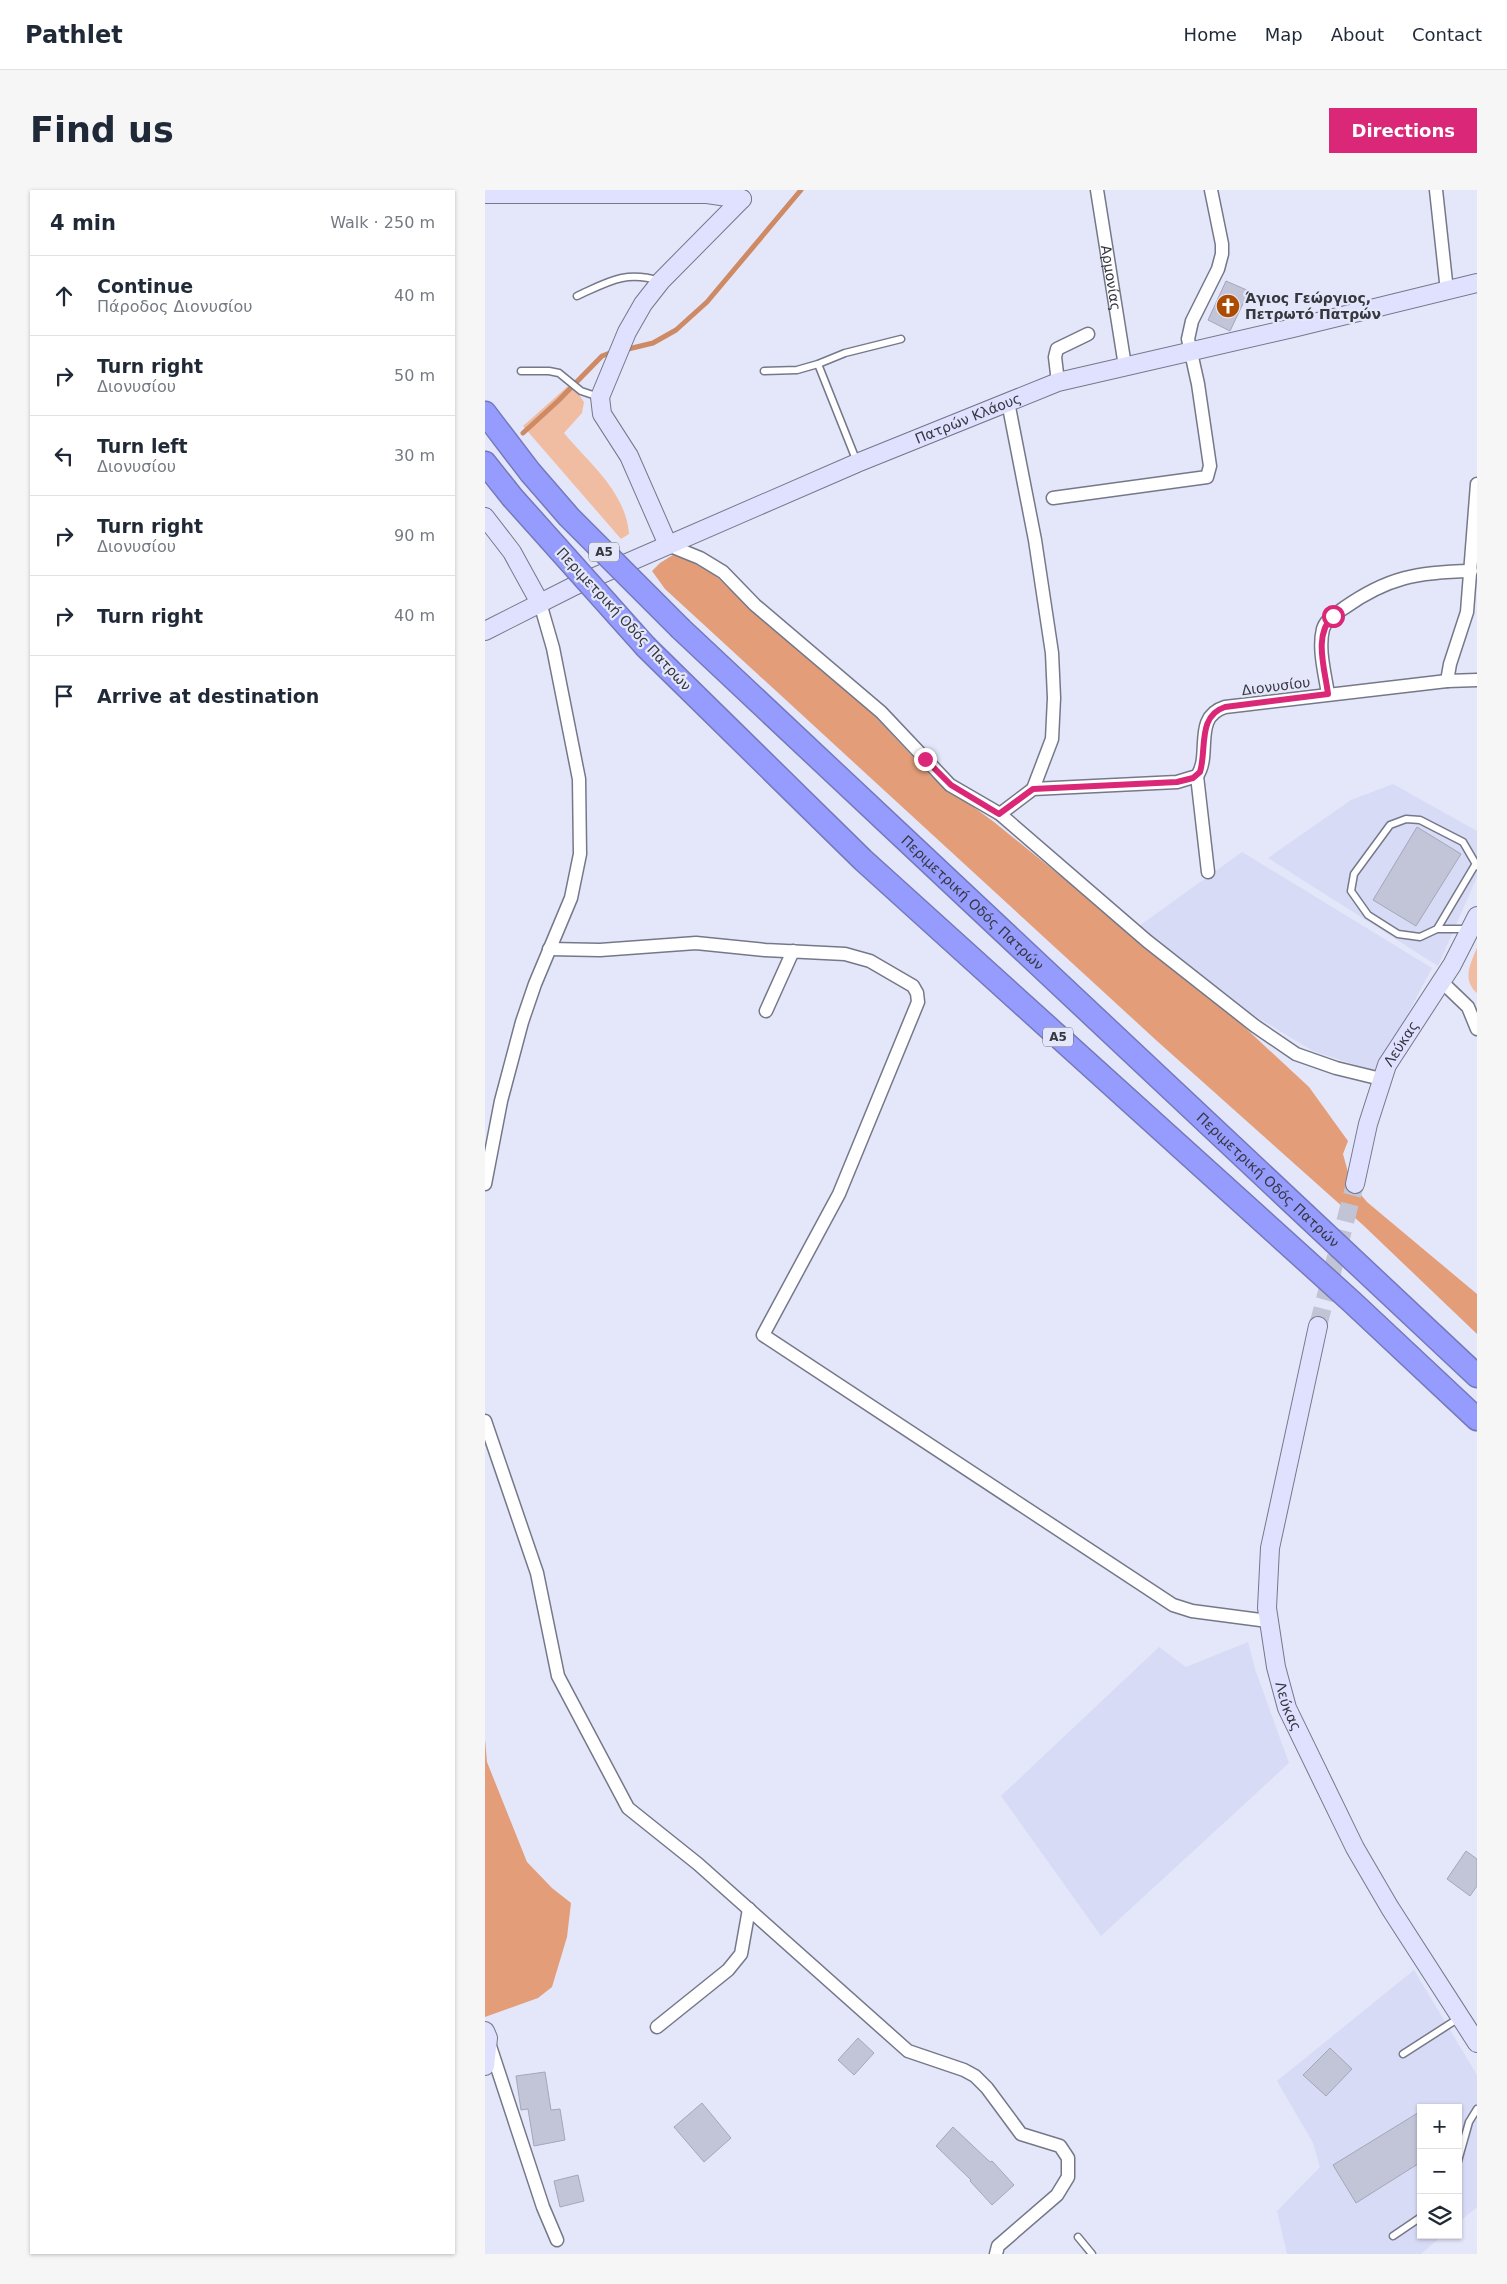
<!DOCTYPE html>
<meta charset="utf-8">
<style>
body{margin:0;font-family:"DejaVu Sans",sans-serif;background:#f6f6f7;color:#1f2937}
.controls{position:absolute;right:15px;bottom:15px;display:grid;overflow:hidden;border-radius:0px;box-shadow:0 1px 4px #0004}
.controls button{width:45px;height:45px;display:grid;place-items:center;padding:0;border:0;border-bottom:1px solid #e0e1e3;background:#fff;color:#1f2937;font:25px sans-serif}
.stop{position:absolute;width:15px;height:15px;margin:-11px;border:4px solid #db2777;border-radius:50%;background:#fff}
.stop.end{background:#db2777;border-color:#fff;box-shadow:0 1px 5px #0008}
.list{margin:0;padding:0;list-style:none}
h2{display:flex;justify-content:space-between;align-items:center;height:65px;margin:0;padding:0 20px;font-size:21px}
h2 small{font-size:16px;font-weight:400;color:#747a83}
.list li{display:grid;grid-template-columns:32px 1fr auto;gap:15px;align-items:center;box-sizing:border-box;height:80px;padding:0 20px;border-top:1px solid #e0e1e3}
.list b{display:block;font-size:19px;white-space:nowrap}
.list p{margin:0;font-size:16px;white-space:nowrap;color:#747a83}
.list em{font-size:16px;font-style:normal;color:#747a83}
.icon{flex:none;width:28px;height:28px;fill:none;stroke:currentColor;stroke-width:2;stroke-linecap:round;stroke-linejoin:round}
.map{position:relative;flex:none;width:992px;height:2064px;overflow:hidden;border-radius:0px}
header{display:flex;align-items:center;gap:30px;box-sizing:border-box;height:70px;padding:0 25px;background:#fff;border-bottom:1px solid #e0e1e3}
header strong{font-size:24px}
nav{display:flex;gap:28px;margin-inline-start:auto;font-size:18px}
.intro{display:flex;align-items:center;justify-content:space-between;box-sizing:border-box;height:120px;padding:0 30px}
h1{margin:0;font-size:35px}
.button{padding:12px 22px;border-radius:0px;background:#db2777;color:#fff;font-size:18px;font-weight:700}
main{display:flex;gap:30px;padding:0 30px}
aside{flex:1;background:#fff;border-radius:0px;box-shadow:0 1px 4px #0004}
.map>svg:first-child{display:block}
.built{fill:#d7dbf6}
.green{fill:#f0bda2}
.forest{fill:#e39d79}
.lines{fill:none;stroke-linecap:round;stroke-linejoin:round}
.stream{stroke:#cd8a65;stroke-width:5}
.building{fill:#c2c4d7;stroke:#a4a7b9}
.secondary-tunnel{stroke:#c1c4d5;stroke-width:18;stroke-dasharray:18 9;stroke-linecap:butt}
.lane-casing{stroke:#757889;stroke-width:9}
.street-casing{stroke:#757889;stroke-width:15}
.secondary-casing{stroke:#757889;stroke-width:20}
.highway-casing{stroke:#7479bb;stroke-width:25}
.lane{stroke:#fff;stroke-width:6}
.street{stroke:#fff;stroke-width:12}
.secondary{stroke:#dfe1ff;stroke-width:18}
.highway{stroke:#959cfe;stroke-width:22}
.highway-bridge-casing{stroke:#7479bb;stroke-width:25;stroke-linecap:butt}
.highway-bridge{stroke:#959cfe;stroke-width:22}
.route{stroke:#db2777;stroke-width:6}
.labels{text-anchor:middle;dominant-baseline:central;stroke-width:4.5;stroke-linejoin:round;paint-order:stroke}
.shield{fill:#e4e7fa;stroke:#6a6c77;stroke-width:1}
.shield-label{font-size:12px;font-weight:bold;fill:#36373f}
.street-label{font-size:14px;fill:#36373f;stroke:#e4e7fa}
.poi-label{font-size:14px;font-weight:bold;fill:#36373f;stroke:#e4e7fa;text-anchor:start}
</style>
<header>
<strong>Pathlet</strong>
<nav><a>Home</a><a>Map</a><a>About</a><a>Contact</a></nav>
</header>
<div class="intro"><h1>Find us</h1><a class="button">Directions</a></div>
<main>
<aside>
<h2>4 min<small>Walk · 250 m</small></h2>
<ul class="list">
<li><svg class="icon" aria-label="ahead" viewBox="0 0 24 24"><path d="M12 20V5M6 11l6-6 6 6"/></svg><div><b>Continue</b><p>Πάροδος Διονυσίου</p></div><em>40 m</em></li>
<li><svg class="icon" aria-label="right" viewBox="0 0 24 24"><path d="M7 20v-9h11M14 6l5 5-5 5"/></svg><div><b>Turn right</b><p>Διονυσίου</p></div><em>50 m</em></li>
<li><svg class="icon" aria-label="left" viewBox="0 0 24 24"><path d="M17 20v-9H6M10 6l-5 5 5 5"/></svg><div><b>Turn left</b><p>Διονυσίου</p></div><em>30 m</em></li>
<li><svg class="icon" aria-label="right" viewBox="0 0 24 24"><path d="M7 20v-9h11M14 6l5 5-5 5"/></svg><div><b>Turn right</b><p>Διονυσίου</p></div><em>90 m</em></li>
<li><svg class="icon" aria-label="right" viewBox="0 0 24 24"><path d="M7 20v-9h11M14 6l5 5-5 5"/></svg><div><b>Turn right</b></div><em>40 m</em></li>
<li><svg class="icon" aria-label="arrive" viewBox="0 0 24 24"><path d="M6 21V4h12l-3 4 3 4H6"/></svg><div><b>Arrive at destination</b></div></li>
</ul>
</aside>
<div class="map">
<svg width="992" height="2064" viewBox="0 0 992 2064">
<rect width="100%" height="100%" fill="#e4e7fa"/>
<!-- built -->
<path class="built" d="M908,594L992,641V687L953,776L783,668L866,610Z
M757,662L947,778L892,882L828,861L747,812L654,736Z
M763,1452L770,1479L804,1573L616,1746L516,1606L674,1457L701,1477Z
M929,1780L992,1885V2017L973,2033V1918H936V2045H958L936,2064H802L792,2021L835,1977L828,1953L792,1891Z"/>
<!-- green -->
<path class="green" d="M83,196L93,203L99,212L97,223L79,243C104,273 141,302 144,344L136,349L38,236Z
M992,758V803C977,790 985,774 992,758Z"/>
<!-- forest -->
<path class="forest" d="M191,363L230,385L274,427L381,517L446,586L509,632L741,820L824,897L863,951L858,964L866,993L882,1012L992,1104V1144L878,1035L672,851L180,399L167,381L175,373Z
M0,1549L2,1572L42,1672L67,1698L86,1713L82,1747L67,1797L53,1808L0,1827Z"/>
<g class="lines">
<!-- stream -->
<path class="stream" d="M139,160L168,153L191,140L222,112L316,0
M38,243L73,211L117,166L130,161"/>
</g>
<!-- building -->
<path class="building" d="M741,91L764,101L745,141L723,130Z
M932,637L976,664L931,736L888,710Z
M981,1661L992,1669V1696L985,1706L962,1689Z
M373,1848L389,1863L369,1885L353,1870Z
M845,1858L867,1879L841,1906L818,1885Z
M60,1882L66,1920L75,1919L80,1950L49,1956L43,1919L36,1920L31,1886Z
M217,1913L246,1948L219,1972L189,1937Z
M936,1921V1972L871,2013L848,1975Z
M468,1937L505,1972L507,1971L529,1995L507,2015L485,1991L486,1990L451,1956Z
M93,1985L99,2011L75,2017L69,1991Z"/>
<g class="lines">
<!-- secondary-tunnel -->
<path class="secondary-tunnel" d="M833,1136L870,994"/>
<!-- lane casing -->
<g class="lane-casing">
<path id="lane" d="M92,106C123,92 140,80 175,91
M36,181H64L74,183L96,201L114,207
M279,181L312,180L333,174
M372,272L333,174L360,163L416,149
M952,739L990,675
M983,739H952L935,747L913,744L883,725L866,701L869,684L905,635L921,629L935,630L978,652L992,676
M918,1864L974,1828
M973,1971L984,1932L992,1919
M908,2046L936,2027
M593,2047L607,2064"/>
</g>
<!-- street casing -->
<g class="street-casing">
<g id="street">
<path id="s1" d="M612,0L640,176"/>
<path d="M951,0L962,101"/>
<path d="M573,192L570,167L572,159L603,144"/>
<path d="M523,212L550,350L567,463L569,508L567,549L548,599"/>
<path d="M568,308L722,287L725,276L713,194L703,149L707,131L733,79L737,64V54L726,0"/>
<path d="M183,355L215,368L238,382L270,415L396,522L465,595L515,624L662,751L770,836L811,864L851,878L896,889"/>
<path d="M962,491L965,474L982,422L992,294"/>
<path d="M843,504C840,484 833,459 838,439C841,429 851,424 859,418C903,387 933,382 986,381"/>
<path d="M712,586L723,682"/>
<path d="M515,624L548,599L692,592L712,586C727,565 707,527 740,517L962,491L992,490"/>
<path d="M64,759L115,760L211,753L280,760L360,764L385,771L428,796L432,803L433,812L354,1004L278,1145L688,1415L707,1421L783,1431"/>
<path d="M957,792L983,817L992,839"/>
<path d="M281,821L308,761"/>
<path d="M0,994L16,911L37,832L50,794L86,708L95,664L94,589L68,458L55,413"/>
<path d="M0,1231L52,1383L73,1486L143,1618L213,1674L423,1861L479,1880L490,1886L502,1898L536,1944L575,1956L583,1968V1987L572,2005L513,2056L511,2064"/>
<path d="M172,1837L243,1780L256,1764L264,1719"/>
<path d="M4,1853L58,2017L72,2050"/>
</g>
</g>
<!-- secondary casing -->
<g class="secondary-casing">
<g id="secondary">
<path d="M0,4H222L257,9"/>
<path d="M0,327L27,362L55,413"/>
<path d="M183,355L144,266L117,224L115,207L142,142L158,114L176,91L257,9"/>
<path id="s2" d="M0,441L89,396L372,273L573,192L808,138L992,93"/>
<path id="s3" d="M870,994L883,934L902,875L967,775L992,726"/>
<path id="s4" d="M833,1136L785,1358L782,1418L791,1477L802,1518L870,1658L905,1718L992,1853"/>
<path d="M0,1841L3,1848L0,1876"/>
</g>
</g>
<!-- highway casing -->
<g class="highway-casing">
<g id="highway">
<path d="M0,223L45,282"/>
<path d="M0,273L27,307"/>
<path id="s5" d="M196,439L992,1186"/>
<path d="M161,457L378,670L867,1112L992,1229"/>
</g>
</g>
<!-- lane -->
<use href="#lane" class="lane"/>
<!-- street -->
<use href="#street" class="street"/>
<!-- secondary -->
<use href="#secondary" class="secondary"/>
<!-- highway -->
<use href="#highway" class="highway"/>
<!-- highway-bridge casing -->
<g class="highway-bridge-casing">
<path id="highway-bridge" d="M45,282L84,327L196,439
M27,307L161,457"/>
</g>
<!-- highway-bridge -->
<use href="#highway-bridge" class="highway-bridge"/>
</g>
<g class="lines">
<!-- route -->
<path class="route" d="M440,569L466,595L514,624L548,599L692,592L708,588L715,582C722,560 712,526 740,517L843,504C840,479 828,445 848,426"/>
</g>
<!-- icons -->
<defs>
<g id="church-disc" transform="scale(1.25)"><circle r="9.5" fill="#ac4c00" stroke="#e4e7fa"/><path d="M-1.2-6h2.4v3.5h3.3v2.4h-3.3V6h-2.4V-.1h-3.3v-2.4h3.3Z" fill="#fff"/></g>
</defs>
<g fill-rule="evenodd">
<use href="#church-disc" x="743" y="116"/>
</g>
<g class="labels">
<!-- shield labels -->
<g class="shield">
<rect x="104" y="352.5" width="30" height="19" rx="4"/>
<rect x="558" y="837.5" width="30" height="19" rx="4"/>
</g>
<g class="shield-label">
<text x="119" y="362">Α5</text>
<text x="573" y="847">Α5</text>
</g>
<!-- street labels -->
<g class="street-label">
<text stroke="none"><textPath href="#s1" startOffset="89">Αρμονίας</textPath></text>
<text stroke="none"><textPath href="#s2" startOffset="528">Πατρών Κλάους</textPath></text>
<text transform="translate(139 429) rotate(47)">Περιμετρική Οδός Πατρών</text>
<text transform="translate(791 496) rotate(-7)">Διονυσίου</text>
<text stroke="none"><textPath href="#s5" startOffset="400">Περιμετρική Οδός Πατρών</textPath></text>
<text stroke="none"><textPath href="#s3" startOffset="149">Λεύκας</textPath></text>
<text stroke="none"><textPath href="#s5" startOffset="805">Περιμετρική Οδός Πατρών</textPath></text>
<text stroke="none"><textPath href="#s4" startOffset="388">Λεύκας</textPath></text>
</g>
<!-- poi labels -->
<g class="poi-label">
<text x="760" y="108">Άγιος Γεώργιος,<tspan x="760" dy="16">Πετρωτό Πατρών</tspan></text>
</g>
</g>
</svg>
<div class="controls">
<button>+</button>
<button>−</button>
<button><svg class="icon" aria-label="layers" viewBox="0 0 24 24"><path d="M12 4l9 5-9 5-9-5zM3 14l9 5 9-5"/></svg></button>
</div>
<div class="stop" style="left:848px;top:426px"></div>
<div class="stop end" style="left:440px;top:569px"></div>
</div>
</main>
